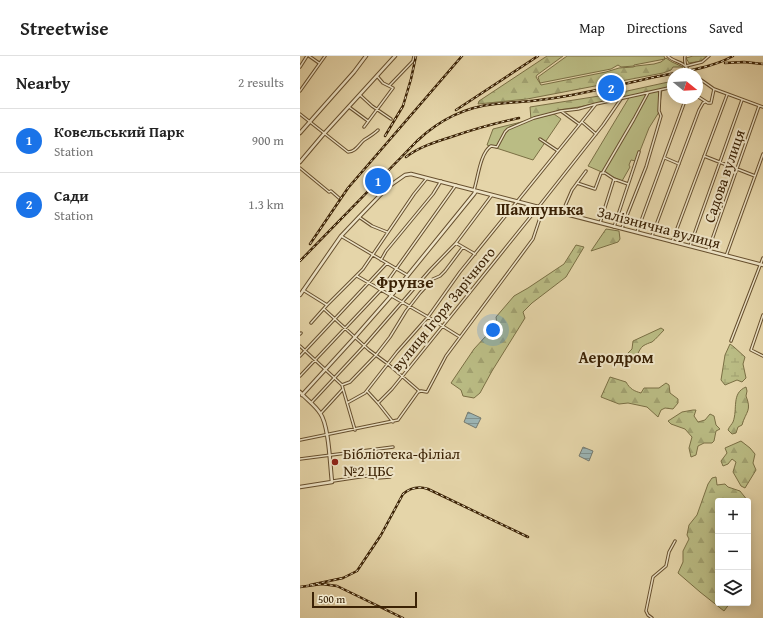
<!DOCTYPE html>
<meta charset="utf-8">
<style>
body{margin:0;font-family:"Gentium Book Plus",serif;background:#f2f2f2;color:#222}
.controls{position:absolute;right:12px;bottom:12px;display:grid;overflow:hidden;border-radius:4px;box-shadow:0 2px 10px #0003}
.controls button{width:36px;height:36px;display:grid;place-items:center;padding:0;border:0;border-bottom:1px solid #e0e0e0;background:#fff;color:#222;font:20px sans-serif}
.compass{position:absolute;left:367px;top:12px;width:36px;height:36px;border-radius:50%;background:#fff;box-shadow:0 2px 10px #0003;rotate:108deg}
.scale{position:absolute;left:12px;bottom:10px;width:105px;box-sizing:border-box;padding-left:4px;border:2px solid #3b2205;border-top:0;font-size:11px;line-height:14px;white-space:nowrap;color:#3b2205;-webkit-text-stroke:3px #eee4c7;paint-order:stroke}
.you{position:absolute;left:193px;top:274px;width:14px;height:14px;margin:-10px;border:3px solid #fff;border-radius:50%;background:#1a73e8;box-shadow:0 0 0 6px #1a73e833}
.badge{display:grid;place-items:center;width:26px;height:26px;border-radius:50%;background:#1a73e8;color:#fff;font-size:13px;font-weight:700}
.pin{position:absolute;translate:-50% -50%;border:2px solid #fff;box-shadow:0 1px 4px #0006}
.list{margin:0;padding:0;list-style:none}
h2{display:flex;justify-content:space-between;align-items:center;height:52px;margin:0;padding:0 16px;font-size:17px}
h2 small{font-size:13px;font-weight:400;color:#767676}
.list li{display:grid;grid-template-columns:26px 1fr auto;gap:12px;align-items:center;box-sizing:border-box;height:64px;padding:0 16px;border-top:1px solid #e0e0e0}
.list b{display:block;font-size:15px;white-space:nowrap}
.list p{margin:0;font-size:13px;white-space:nowrap;color:#767676}
.list em{font-size:13px;font-style:normal;color:#767676}
.icon{flex:none;width:22px;height:22px;fill:none;stroke:currentColor;stroke-width:2;stroke-linecap:round;stroke-linejoin:round}
.map{position:relative;flex:none;width:463px;height:562px;overflow:hidden}
header{display:flex;align-items:center;gap:24px;box-sizing:border-box;height:56px;padding:0 20px;background:#fff;border-bottom:1px solid #e0e0e0}
header strong{font-size:19px}
nav{display:flex;gap:22px;margin-inline-start:auto;font-size:14px}
main{display:flex}
aside{flex:1;background:#fff}
.map>svg:first-child{display:block}
.forest{fill:url(#forest-firs);stroke:#7a6f44}
.wetland{fill:url(#wetland-marsh);stroke:#7a6f44}
.garden{fill:#babc84;stroke:#7a6f44}
.water{fill:url(#water-rules);stroke:#757a6f}
.lines{fill:none;stroke-linecap:round;stroke-linejoin:round}
.minor-casing{stroke:#664f2e;stroke-width:3.5}
.tertiary-casing{stroke:#664f2e;stroke-width:4.5}
.minor{stroke:#eee4c7;stroke-width:1.5}
.tertiary{stroke:#eee4c7;stroke-width:2.5}
.rail-casing{stroke:#3b2205;stroke-width:2.5}
.rail{stroke:#eee4c7;stroke-width:1;stroke-dasharray:3;stroke-linecap:butt}
.poi-dot{fill:#8f2418;stroke:#eee4c7;stroke-width:1.5}
.labels{text-anchor:middle;dominant-baseline:central;stroke-width:4;stroke-linejoin:round;paint-order:stroke}
.street-label{font-size:15px;fill:#3b2205;stroke:#eee4c7}
.poi-label{font-size:15px;fill:#3b2205;stroke:#eee4c7;text-anchor:start}
.neighbourhood-label{font-size:16px;font-weight:bold;fill:#3b2205;stroke:#eee4c7}
.quarter-label{font-size:17px;font-weight:bold;fill:#3b2205;stroke:#eee4c7}
</style>
<header>
<strong>Streetwise</strong>
<nav><a>Map</a><a>Directions</a><a>Saved</a></nav>
</header>
<main>
<aside>
<h2>Nearby<small>2 results</small></h2>
<ul class="list">
<li><span class="badge">1</span><div><b>Ковельський Парк</b><p>Station</p></div><em>900 m</em></li>
<li><span class="badge">2</span><div><b>Сади</b><p>Station</p></div><em>1.3 km</em></li>
</ul>
</aside>
<div class="map">
<svg width="463" height="562" viewBox="0 0 463 562">
<defs>
<pattern id="forest-firs" width="22" height="20" patternUnits="userSpaceOnUse"><rect width="22" height="20" fill="#babc84"/><path d="M5 1l3.5 6h-7zM16 11l3.5 6h-7z" fill="#a1a170"/></pattern>
<pattern id="wetland-marsh" width="20" height="14" patternUnits="userSpaceOnUse"><rect width="20" height="14" fill="#babc84"/><path d="M1 5h8M5 5V1M11 12h8M15 12V8" fill="none" stroke="#a1a170"/></pattern>
<pattern id="water-rules" width="6" height="5" patternUnits="userSpaceOnUse"><rect width="6" height="5" fill="#9cb5b5"/><path d="M0 2.5h6" fill="none" stroke="#809391"/></pattern>
</defs>
<rect width="100%" height="100%" fill="#e5d5a9"/>
<filter id="stains"><feTurbulence type="fractalNoise" baseFrequency=".005" numOctaves="4"/><feColorMatrix values="0 0 0 0 .2 0 0 0 0 .09 0 0 0 0 .02 0 0 0 .5 -.17"/></filter>
<radialGradient id="worn" r=".72"><stop offset=".6" stop-color="#630" stop-opacity="0"/><stop offset="1" stop-color="#630" stop-opacity=".3"/></radialGradient>
<!-- forest -->
<path class="forest" d="M247,0H263L237,19L236,21L241,29L306,16L319,12L333,11L336,10L354,8L361,6L366,2L372,6L383,11H373L371,14L363,17L227,43L178,48L179,45Z
M393,0H408L402,5L389,7L386,2Z
M373,25V31L279,51L258,54L254,58L231,64L230,51L318,37Z
M306,173L319,175L320,183L318,186L291,195Z
M276,189L284,191L266,221L232,247L223,256L225,262L192,315L180,337L174,342L163,340L161,334L151,327L174,293L197,268L196,261L214,240L228,232L264,208Z
M361,272L364,274C360,278 356,283 352,286C349,287 346,288 343,290C339,293 337,301 333,306L325,300L332,293L333,285Z
M310,321L326,326C330,333 334,335 341,337L344,332H359L366,327L369,329L370,337L378,343V347L373,353L365,352L361,354L358,361L347,351L328,347L319,348L301,341Z
M446,331L447,335L446,340C452,355 446,355 442,369L438,371L436,377L432,378L428,374C429,371 432,368 433,366C438,353 431,337 446,331Z
M393,354H396L394,360L398,366L405,364L410,358L414,360L416,369L420,373L416,375L414,385L412,387H404L398,390L396,399L391,401L389,392L392,381L385,373L371,368L368,365L382,356Z
M441,385L450,392L455,398L453,407L456,414L445,432L441,430L433,416L436,406L432,403L428,408L423,410L421,405L427,397L425,392Z
M416,421L417,429L425,428L428,431L440,435L448,445H418V547H430L424,555L400,536L378,517L383,506V495L389,483L387,479L389,469L397,459L408,428L412,422Z"/>
<!-- wetland -->
<path class="wetland" d="M430,288L434,291L445,301L443,308L446,322L442,326L437,324L425,329L421,324L425,299Z"/>
<!-- garden -->
<path class="garden" d="M267,0H364L365,3L334,9V10L321,11L318,9L311,13L240,27L238,21Z
M362,33L359,56L349,72L336,105L331,104L329,109L330,111L322,125L288,110L330,40Z
M254,58L261,63L233,104L187,89L193,73Z"/>
<!-- water -->
<path class="water" d="M168,356L181,362L176,372L164,366Z
M283,391L293,395L289,405L279,400Z"/>
<g class="lines">
<!-- minor casing -->
<g class="minor-casing">
<path id="minor" d="M9,0L19,7
M368,0C373,6 382,5 387,12
M385,0C384,5 386,15 390,18
M386,10L402,6L409,0
M0,11L7,0
M397,21L414,33
M90,29L113,5L114,0
M0,35L25,0
M60,39L72,50L91,63
M397,40L408,47H411L414,33L463,51
M49,51L68,65
M261,55L279,68
M0,58L48,96C56,96 59,88 64,84C69,81 74,78 78,74
M282,66L296,78
M64,71L93,32L83,27L77,20
M240,83L258,95
M404,100L455,120
M365,102L379,108
M0,112L29,136L31,135L39,142
M303,116L334,63L348,37
M314,123L328,128
M277,127L295,133L301,117H305L314,123L300,167
M174,134C178,122 180,97 191,90L197,91L205,76L208,73L234,62L261,55L278,53L296,48L373,31
M262,157L272,134L286,115
M59,161L72,170L87,176
M314,171L339,96
M322,172L346,111L361,60L359,55L360,34
M337,176L386,42
M41,180L107,219
M352,180L399,54L403,47L405,46
M372,186L427,39
M156,187L175,198
M390,190L442,44
M408,195L459,50
M426,200L463,98
M81,204L86,195L133,138L141,125
M57,220L128,261L160,281
M3,234L27,249
M24,253L69,294L88,308L119,335
M463,259L451,294L463,300
M11,267L27,249L63,213L114,138L127,122
M0,278L1,277
M431,285L463,202
M0,290L42,329
M0,300L87,207
M0,320L81,234L156,129
M43,333L55,374
M67,335L78,347
M11,347L64,290L130,214L156,187L192,139
M47,347L65,337L97,296L128,261L160,216L296,48
M21,357L43,333L42,329L50,326L76,299L90,281L106,255L120,237L133,223L140,220L145,215L163,191
M93,366L78,347L92,333L236,154L303,69L321,43
M0,384L98,364L118,336L121,335L127,336L146,300L233,183L243,153
M0,403L93,391
M33,425L66,420L77,422L90,421
M352,562L348,559L346,555L353,521L366,510L369,496L375,485"/>
</g>
<!-- tertiary casing -->
<g class="tertiary-casing">
<path id="tertiary" d="M0,77L54,16L66,0
M0,106L22,80L95,0
M0,239L41,180L59,161L88,131L105,119L111,118L463,209
M0,336C6,343 15,349 20,357C29,369 30,409 32,426L0,431
M2,339L55,281L91,240L174,138L176,135"/>
</g>
<!-- minor -->
<use href="#minor" class="minor"/>
<!-- tertiary -->
<use href="#tertiary" class="tertiary"/>
<!-- rail casing -->
<g class="rail-casing">
<path id="rail" d="M425,7L444,6L463,8
M156,54L238,0
M85,80L103,50L111,23L116,0
M106,101C119,91 135,86 151,81C174,73 196,67 219,62
M10,188L48,132L162,0
M0,205L117,85C138,65 165,51 195,48C212,46 229,46 247,43C285,38 322,28 360,20C384,15 412,12 433,0
M10,529L43,522L57,515L81,479L103,438C110,432 119,430 128,433L228,481
M0,531L22,528L37,530L103,562"/>
</g>
<!-- rail -->
<use href="#rail" class="rail"/>
</g>
<!-- markers -->
<circle class="poi-dot" cx="35" cy="406" r="4"/>
<g class="labels">
<!-- street labels -->
<g class="street-label">
<text transform="translate(424 120) rotate(-71)">Садова вулиця</text>
<text transform="translate(359 171) rotate(15)">Залізнична вулиця</text>
<text transform="translate(143 253) rotate(-51)">вулиця Ігоря Зарічного</text>
</g>
<!-- poi labels -->
<g class="poi-label">
<text x="43" y="397">Бібліотека-філіал<tspan x="43" dy="17">№2 ЦБС</tspan></text>
</g>
<!-- neighbourhood labels -->
<g class="neighbourhood-label">
<text x="240" y="153">Шампунька</text>
<text x="316" y="301">Аеродром</text>
</g>
<!-- quarter labels -->
<g class="quarter-label">
<text x="105" y="225">Фрунзе</text>
</g>
</g>
<rect width="100%" height="100%" filter="url(#stains)"/>
<rect width="100%" height="100%" fill="url(#worn)"/>
</svg>
<div class="controls">
<button>+</button>
<button>−</button>
<button><svg class="icon" aria-label="layers" viewBox="0 0 24 24"><path d="M12 4l9 5-9 5-9-5zM3 14l9 5 9-5"/></svg></button>
</div>
<svg class="compass" viewBox="-18 -18 36 36"><path d="M0-13l5 13h-10z" fill="#e53935"/><path d="M0 13l5-13h-10z" fill="#767676"/></svg>
<div class="scale">500 m</div>
<div class="you"></div>
<div class="pin badge" style="left:78px;top:125px">1</div>
<div class="pin badge" style="left:311px;top:32px">2</div>
</div>
</main>
